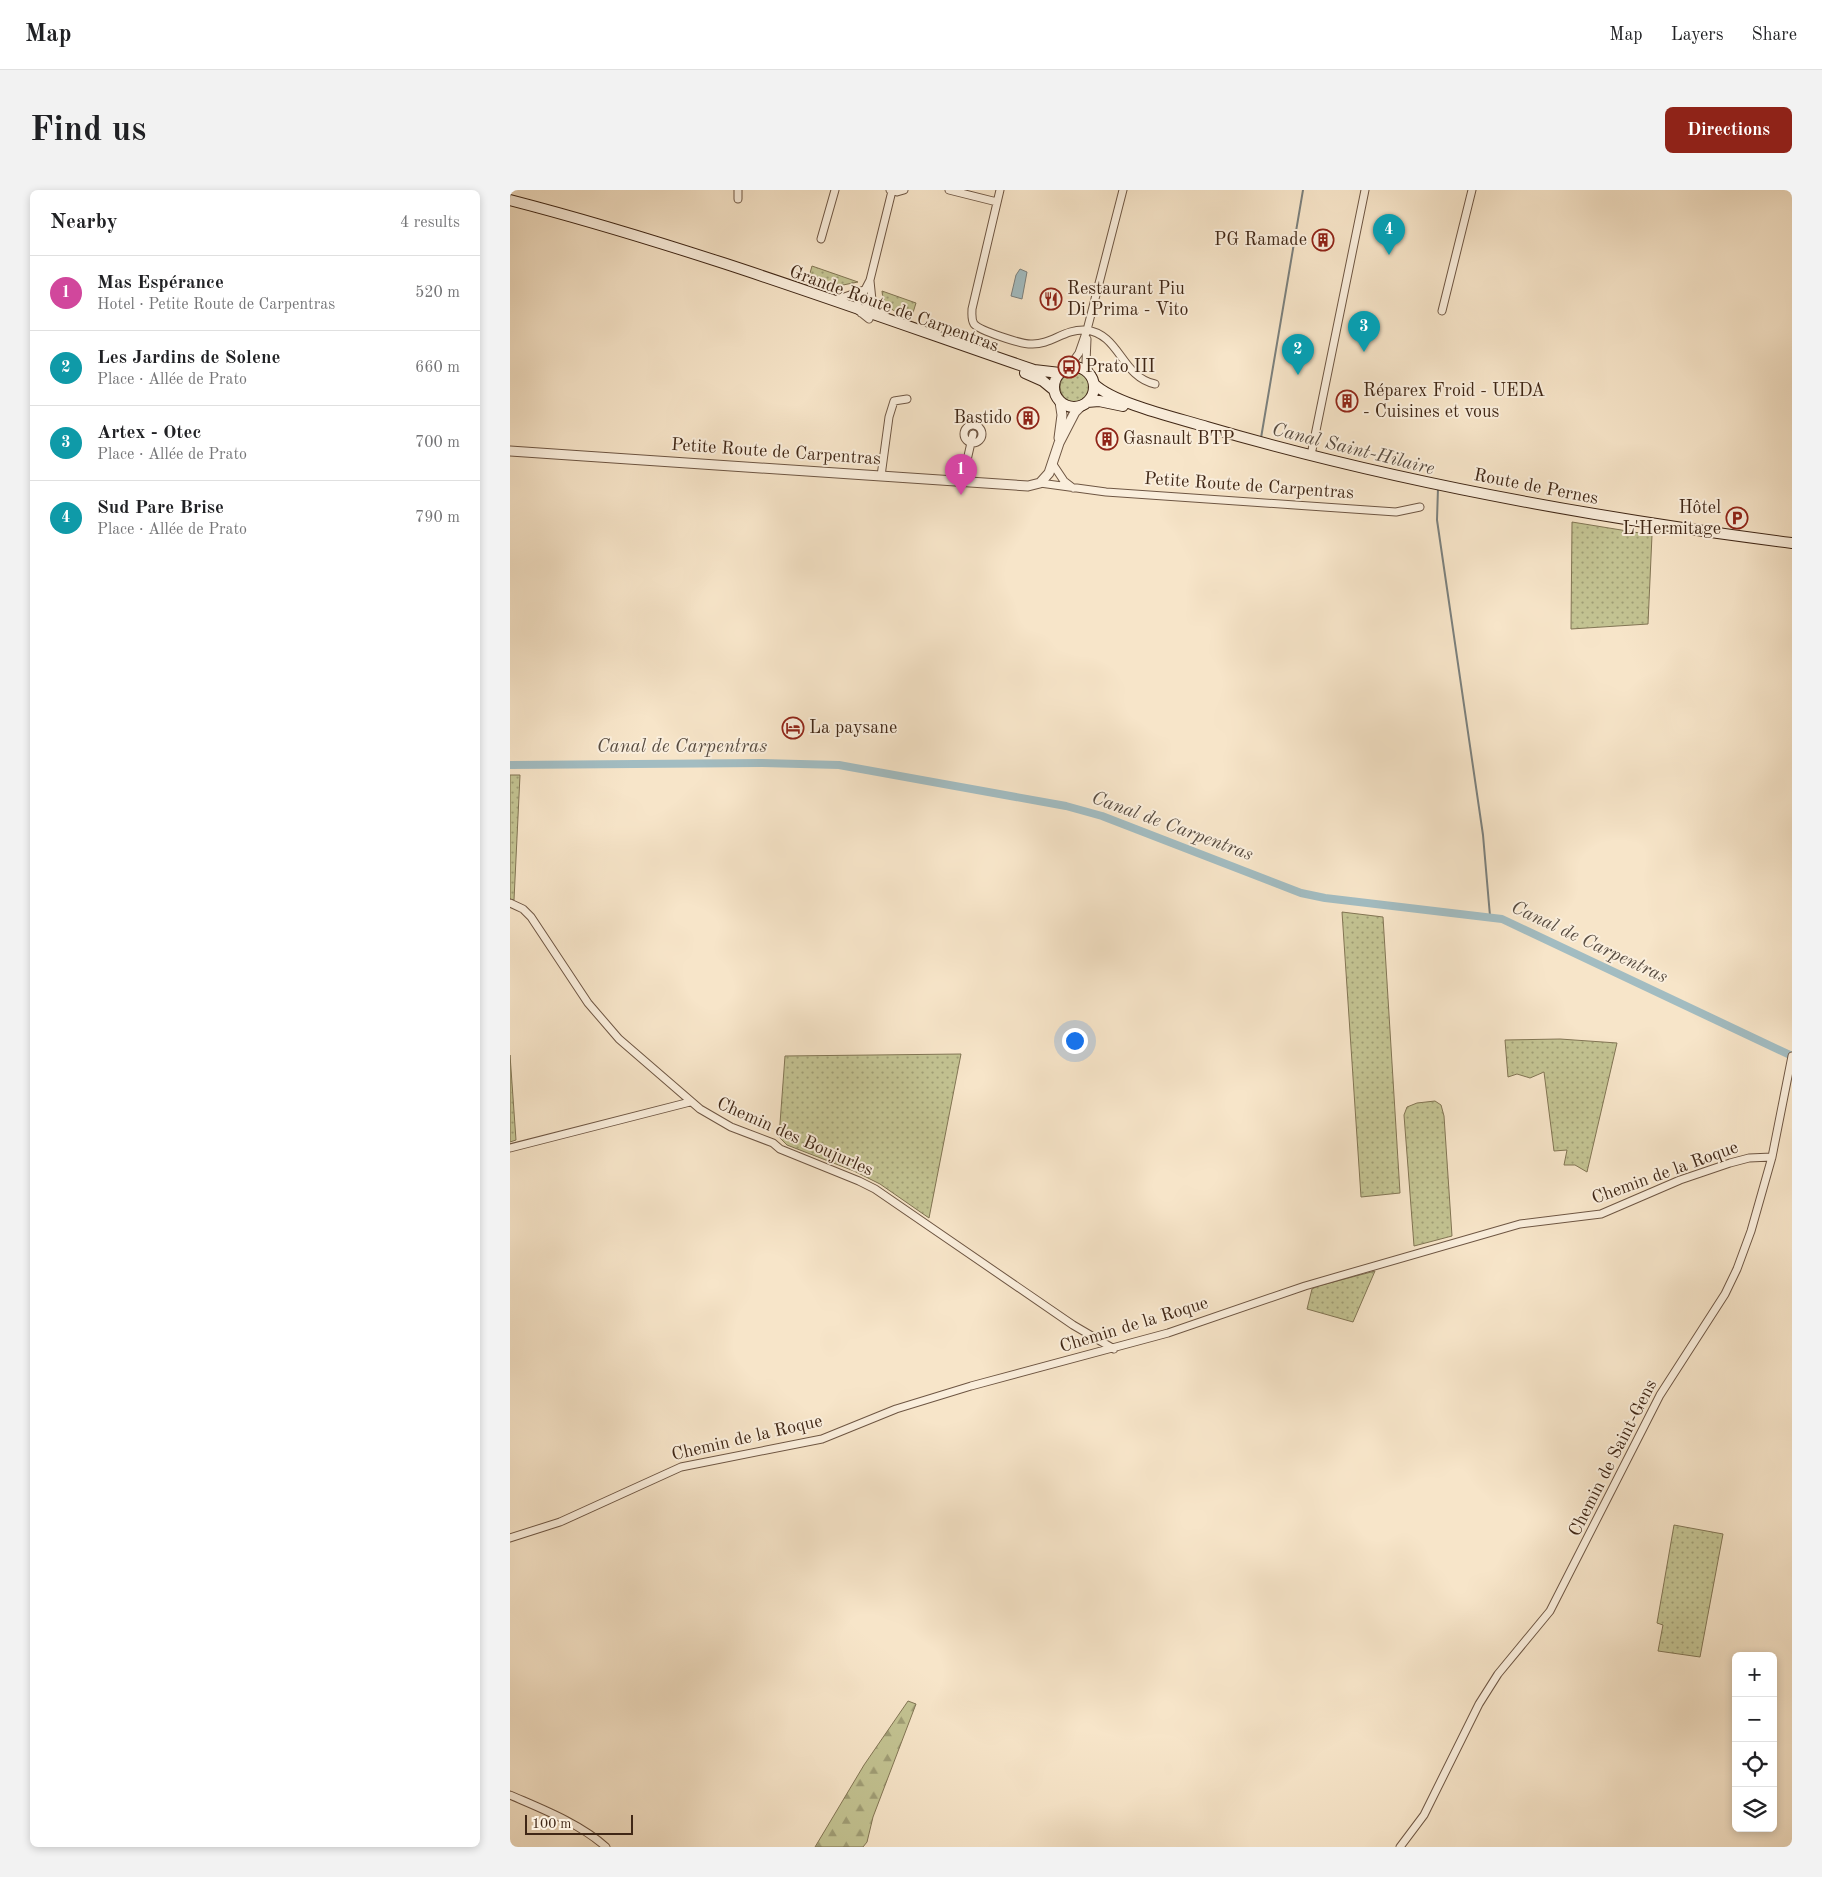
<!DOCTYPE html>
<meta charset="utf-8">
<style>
body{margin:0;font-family:"Old Standard TT",serif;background:#f2f2f2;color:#202124}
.controls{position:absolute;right:15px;bottom:15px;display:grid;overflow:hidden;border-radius:8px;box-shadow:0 2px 8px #0003}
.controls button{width:45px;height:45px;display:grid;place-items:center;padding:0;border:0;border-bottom:1px solid #e0e0e0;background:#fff;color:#202124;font:25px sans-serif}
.scale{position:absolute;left:15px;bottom:12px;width:108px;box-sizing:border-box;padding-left:5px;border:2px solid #402716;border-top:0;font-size:14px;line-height:18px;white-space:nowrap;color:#402716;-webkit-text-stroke:4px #faeedc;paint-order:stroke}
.you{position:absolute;left:564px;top:850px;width:18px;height:18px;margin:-12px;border:4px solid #fff;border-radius:50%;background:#1a73e8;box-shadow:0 0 0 8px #1a73e833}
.badge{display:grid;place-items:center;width:32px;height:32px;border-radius:50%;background:#8f2418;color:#fff;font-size:16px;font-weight:700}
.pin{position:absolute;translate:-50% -41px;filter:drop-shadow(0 1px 2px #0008)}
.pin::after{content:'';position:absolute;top:26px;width:18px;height:15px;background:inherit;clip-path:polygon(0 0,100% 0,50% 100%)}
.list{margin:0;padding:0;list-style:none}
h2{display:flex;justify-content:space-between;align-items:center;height:65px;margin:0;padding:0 20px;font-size:21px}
h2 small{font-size:16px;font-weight:400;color:#757577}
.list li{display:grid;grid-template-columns:32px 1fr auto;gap:15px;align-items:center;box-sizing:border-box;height:75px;padding:0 20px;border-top:1px solid #e0e0e0}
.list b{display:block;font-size:19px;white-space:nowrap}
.list p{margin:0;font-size:16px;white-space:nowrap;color:#757577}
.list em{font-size:16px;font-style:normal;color:#757577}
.icon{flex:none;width:28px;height:28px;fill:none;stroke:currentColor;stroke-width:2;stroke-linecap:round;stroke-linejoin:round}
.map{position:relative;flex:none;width:1282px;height:1657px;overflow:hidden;border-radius:8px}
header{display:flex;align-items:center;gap:30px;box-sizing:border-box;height:70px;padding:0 25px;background:#fff;border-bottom:1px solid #e0e0e0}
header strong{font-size:24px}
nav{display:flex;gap:28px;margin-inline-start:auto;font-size:18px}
.intro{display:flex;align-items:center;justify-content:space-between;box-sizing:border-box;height:120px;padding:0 30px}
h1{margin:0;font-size:35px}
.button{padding:12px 22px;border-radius:8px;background:#8f2418;color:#fff;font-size:18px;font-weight:700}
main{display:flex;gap:30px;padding:0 30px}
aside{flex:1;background:#fff;border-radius:8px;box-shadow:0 2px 8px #0003}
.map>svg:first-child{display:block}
.green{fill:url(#green-dots);stroke:#827554}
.forest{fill:url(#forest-firs);stroke:#827554}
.water{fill:#a2bcc1;stroke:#7b807d}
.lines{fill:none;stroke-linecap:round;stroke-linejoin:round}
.stream{stroke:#7b807d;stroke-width:2}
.canal{stroke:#a2bcc1;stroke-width:8}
.minor-casing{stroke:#6e5643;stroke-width:9}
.tertiary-casing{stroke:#6e5643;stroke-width:11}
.secondary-casing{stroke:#402716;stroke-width:12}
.minor{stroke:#faeedc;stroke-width:7}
.tertiary{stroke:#faeedc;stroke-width:9}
.secondary{stroke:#faeedc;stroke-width:10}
.labels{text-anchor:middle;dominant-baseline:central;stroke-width:4;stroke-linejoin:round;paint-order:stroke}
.poi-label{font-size:18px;fill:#402716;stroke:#faeedc;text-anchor:start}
.street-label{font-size:18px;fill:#402716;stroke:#faeedc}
.water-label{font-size:19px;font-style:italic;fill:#584c41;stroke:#faeedc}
</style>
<header>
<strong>Map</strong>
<nav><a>Map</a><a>Layers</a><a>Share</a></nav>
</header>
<div class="intro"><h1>Find us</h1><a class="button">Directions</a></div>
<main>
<aside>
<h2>Nearby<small>4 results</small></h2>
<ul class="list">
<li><span class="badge" style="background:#d1479c">1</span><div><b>Mas Espérance</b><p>Hotel · Petite Route de Carpentras</p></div><em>520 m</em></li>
<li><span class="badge" style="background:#0f9aa8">2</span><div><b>Les Jardins de Solene</b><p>Place · Allée de Prato</p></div><em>660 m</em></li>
<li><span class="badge" style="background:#0f9aa8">3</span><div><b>Artex - Otec</b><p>Place · Allée de Prato</p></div><em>700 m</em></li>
<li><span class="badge" style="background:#0f9aa8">4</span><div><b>Sud Pare Brise</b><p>Place · Allée de Prato</p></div><em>790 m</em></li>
</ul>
</aside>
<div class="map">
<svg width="1282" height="1657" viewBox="0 0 1282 1657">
<defs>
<pattern id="green-dots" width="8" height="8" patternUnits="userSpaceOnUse" patternTransform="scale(1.25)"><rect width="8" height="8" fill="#c3c392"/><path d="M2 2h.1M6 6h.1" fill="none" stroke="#a09e76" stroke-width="1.8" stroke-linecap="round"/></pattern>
<pattern id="forest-firs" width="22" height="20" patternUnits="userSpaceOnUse" patternTransform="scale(1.25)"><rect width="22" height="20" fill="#c3c392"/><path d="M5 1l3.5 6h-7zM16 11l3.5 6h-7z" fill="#a09e76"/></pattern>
</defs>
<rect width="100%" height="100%" fill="#f7e5c9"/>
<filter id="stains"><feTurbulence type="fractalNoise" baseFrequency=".004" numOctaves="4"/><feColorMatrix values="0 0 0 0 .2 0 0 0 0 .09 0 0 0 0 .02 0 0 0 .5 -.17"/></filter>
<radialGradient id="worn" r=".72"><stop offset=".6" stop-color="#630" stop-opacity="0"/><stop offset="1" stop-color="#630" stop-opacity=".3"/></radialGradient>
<!-- green -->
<path class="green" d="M302,76L348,92L318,98L298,90Z
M372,101L406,113L401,129C387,123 373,118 372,101Z
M550 197a15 15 0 1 1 30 0a15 15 0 1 1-30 0Z
M1062,332L1142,345L1138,434L1061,439Z
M0,585H10L4,710L0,709Z
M832,722L873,727L890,1003L851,1007Z
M1050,849L1107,853L1077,982L1065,975H1054L1057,960L1044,961L1034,882L1020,888L1007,884L998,887L995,850Z
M451,864L419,1028L370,994L344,981L277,955L269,947L275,866Z
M0,865L6,950L0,952Z
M925,911L931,915L934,926L942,1046L904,1056L894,925L897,917L907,913Z
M865,1081L843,1132L797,1119L802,1099L808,1096Z
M1164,1335L1213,1344L1190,1467L1148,1461L1153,1435L1147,1433Z"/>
<!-- forest -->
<path class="forest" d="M398,1511L406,1514L363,1627L357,1652L353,1657H305L354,1575Z"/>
<!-- water -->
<path class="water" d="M510,79L517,82L512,109L501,106L506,85Z"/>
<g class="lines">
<!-- stream -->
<path class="stream" d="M751,248L793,0
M928,298L927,330L973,645L980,726"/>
<!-- canal -->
<path class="canal" d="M0,575L252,573L329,575L556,616L592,626L791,703L815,708L992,729L1282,866"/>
<!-- minor casing -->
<g class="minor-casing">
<path id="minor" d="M380,0L387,2L394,0
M439,0L487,12
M490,0L462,119C462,124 461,129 464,134C470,141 511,154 521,154C541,155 554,139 575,140C610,143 611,187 645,194
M228,9V0
M311,49L325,0
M326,110L354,100
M362,110L375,126
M932,121L962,0
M351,123L362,110L360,91
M359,129L349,121L347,115L360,90L382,1
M577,149L576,172L579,183
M559,177L569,163L577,140L613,0
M454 244a9 9 0 1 1 18 0a9 9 0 1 1-18 0Z
M801,265L855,0
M542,273L554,291L563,298
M371,286L379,227L384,211L397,209
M452,292L463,244
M530,293L596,302L886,322L910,317
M0,713L13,719L21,727L78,813L109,849L190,919L221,937L263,953L270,959L349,991L365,999L563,1135L604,1159
M0,958L180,912
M0,1348L50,1332L171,1277L312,1249L386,1219L461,1196L658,1143L795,1096L1010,1034L1091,1024L1170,990L1220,973L1239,968L1262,967
M0,1605C32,1619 69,1633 96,1657
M890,1657L914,1625L969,1514L988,1484L1040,1421L1150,1205L1215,1104L1227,1079L1241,1041L1262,967L1282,866"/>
</g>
<!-- tertiary casing -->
<g class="tertiary-casing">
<path id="tertiary" d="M549,248L552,225L550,212
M0,261L518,296L530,293L539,283L549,253L565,222L571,216"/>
</g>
<!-- secondary casing -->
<g class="secondary-casing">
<path id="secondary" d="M0,10C178,56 350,120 524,180L550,183
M544 197a20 20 0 1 1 40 0a20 20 0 1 1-40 0Z
M515,183L533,191L544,200
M584,194C605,214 668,228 697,237C888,293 1085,328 1282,353
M577,212L589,211L613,216"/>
</g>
<!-- minor -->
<use href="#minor" class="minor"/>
<!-- tertiary -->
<use href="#tertiary" class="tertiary"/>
<!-- secondary -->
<use href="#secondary" class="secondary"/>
</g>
<!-- icons -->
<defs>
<g id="building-ring" transform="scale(1.125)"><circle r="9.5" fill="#faeedc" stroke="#8f2418" stroke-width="1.5"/><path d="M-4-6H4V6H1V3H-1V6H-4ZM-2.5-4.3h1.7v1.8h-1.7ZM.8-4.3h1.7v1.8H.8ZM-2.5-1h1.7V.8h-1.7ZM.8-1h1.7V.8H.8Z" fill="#8f2418"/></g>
<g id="restaurant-ring" transform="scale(1.125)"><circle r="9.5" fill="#faeedc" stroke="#8f2418" stroke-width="1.5"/><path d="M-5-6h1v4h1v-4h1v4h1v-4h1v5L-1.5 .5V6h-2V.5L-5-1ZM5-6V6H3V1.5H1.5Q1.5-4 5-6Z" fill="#8f2418"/></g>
<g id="bus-ring" transform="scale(1.125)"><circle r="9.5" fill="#faeedc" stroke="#8f2418" stroke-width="1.5"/><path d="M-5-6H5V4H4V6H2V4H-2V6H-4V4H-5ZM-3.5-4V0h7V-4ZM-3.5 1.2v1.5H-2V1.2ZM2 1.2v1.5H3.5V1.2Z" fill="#8f2418"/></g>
<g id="parking-ring" transform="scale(1.125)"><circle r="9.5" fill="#faeedc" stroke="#8f2418" stroke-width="1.5"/><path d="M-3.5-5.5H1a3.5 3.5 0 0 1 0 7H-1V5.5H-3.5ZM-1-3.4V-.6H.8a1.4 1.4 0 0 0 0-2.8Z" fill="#8f2418"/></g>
<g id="hotel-ring" transform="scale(1.125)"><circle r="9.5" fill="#faeedc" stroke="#8f2418" stroke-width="1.5"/><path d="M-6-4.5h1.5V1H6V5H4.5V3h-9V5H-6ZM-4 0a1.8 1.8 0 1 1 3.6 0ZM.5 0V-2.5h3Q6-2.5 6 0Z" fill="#8f2418"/></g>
</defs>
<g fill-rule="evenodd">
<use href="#building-ring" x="813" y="50"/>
<use href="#restaurant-ring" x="541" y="109"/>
<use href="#bus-ring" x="559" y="177"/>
<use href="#building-ring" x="837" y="211"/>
<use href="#building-ring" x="518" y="228"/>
<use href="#building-ring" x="597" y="249"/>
<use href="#parking-ring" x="1227" y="328"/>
<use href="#hotel-ring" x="283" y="538"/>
</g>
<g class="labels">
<!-- poi labels -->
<g class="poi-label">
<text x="797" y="50" text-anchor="end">PG Ramade</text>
<text x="557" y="99">Restaurant Piu<tspan x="557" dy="21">Di Prima - Vito</tspan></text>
<text x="575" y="177">Prato III</text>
<text x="853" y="201">Réparex Froid - UEDA<tspan x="853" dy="21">- Cuisines et vous</tspan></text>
<text x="502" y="228" text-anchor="end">Bastido</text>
<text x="613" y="249">Gasnault BTP</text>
<text x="1211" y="318" text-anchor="end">Hôtel<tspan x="1211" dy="21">L'Hermitage</tspan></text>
<text x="299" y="538">La paysane</text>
</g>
<!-- street labels -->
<g class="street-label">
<text transform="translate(384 119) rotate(20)">Grande Route de Carpentras</text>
<text transform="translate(266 262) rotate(4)">Petite Route de Carpentras</text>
<text transform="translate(739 296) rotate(4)">Petite Route de Carpentras</text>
<text transform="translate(1026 297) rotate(11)">Route de Pernes</text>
<text transform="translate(285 947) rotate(24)">Chemin des Boujurles</text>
<text transform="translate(1155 983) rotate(-20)">Chemin de la Roque</text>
<text transform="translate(624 1135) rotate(-17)">Chemin de la Roque</text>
<text transform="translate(237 1248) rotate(-13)">Chemin de la Roque</text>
<text transform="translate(1103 1268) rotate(-63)">Chemin de Saint-Gens</text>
</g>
<!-- water labels -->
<g class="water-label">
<text transform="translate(843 260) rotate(14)">Canal Saint-Hilaire</text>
<text x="172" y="557">Canal de Carpentras</text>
<text transform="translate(662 637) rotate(20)">Canal de Carpentras</text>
<text transform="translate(1079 753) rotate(25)">Canal de Carpentras</text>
</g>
</g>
<rect width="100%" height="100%" filter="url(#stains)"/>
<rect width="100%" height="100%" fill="url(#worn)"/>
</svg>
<div class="controls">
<button>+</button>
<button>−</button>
<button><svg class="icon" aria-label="locate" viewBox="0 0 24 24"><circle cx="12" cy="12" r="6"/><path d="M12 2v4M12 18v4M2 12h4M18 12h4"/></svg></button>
<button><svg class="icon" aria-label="layers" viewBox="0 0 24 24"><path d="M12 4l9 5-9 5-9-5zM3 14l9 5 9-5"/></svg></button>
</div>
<div class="scale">100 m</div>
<div class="you"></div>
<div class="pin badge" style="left:451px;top:305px;background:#d1479c">1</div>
<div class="pin badge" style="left:788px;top:185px;background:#0f9aa8">2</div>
<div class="pin badge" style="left:854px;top:162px;background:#0f9aa8">3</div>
<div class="pin badge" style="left:879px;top:65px;background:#0f9aa8">4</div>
</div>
</main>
